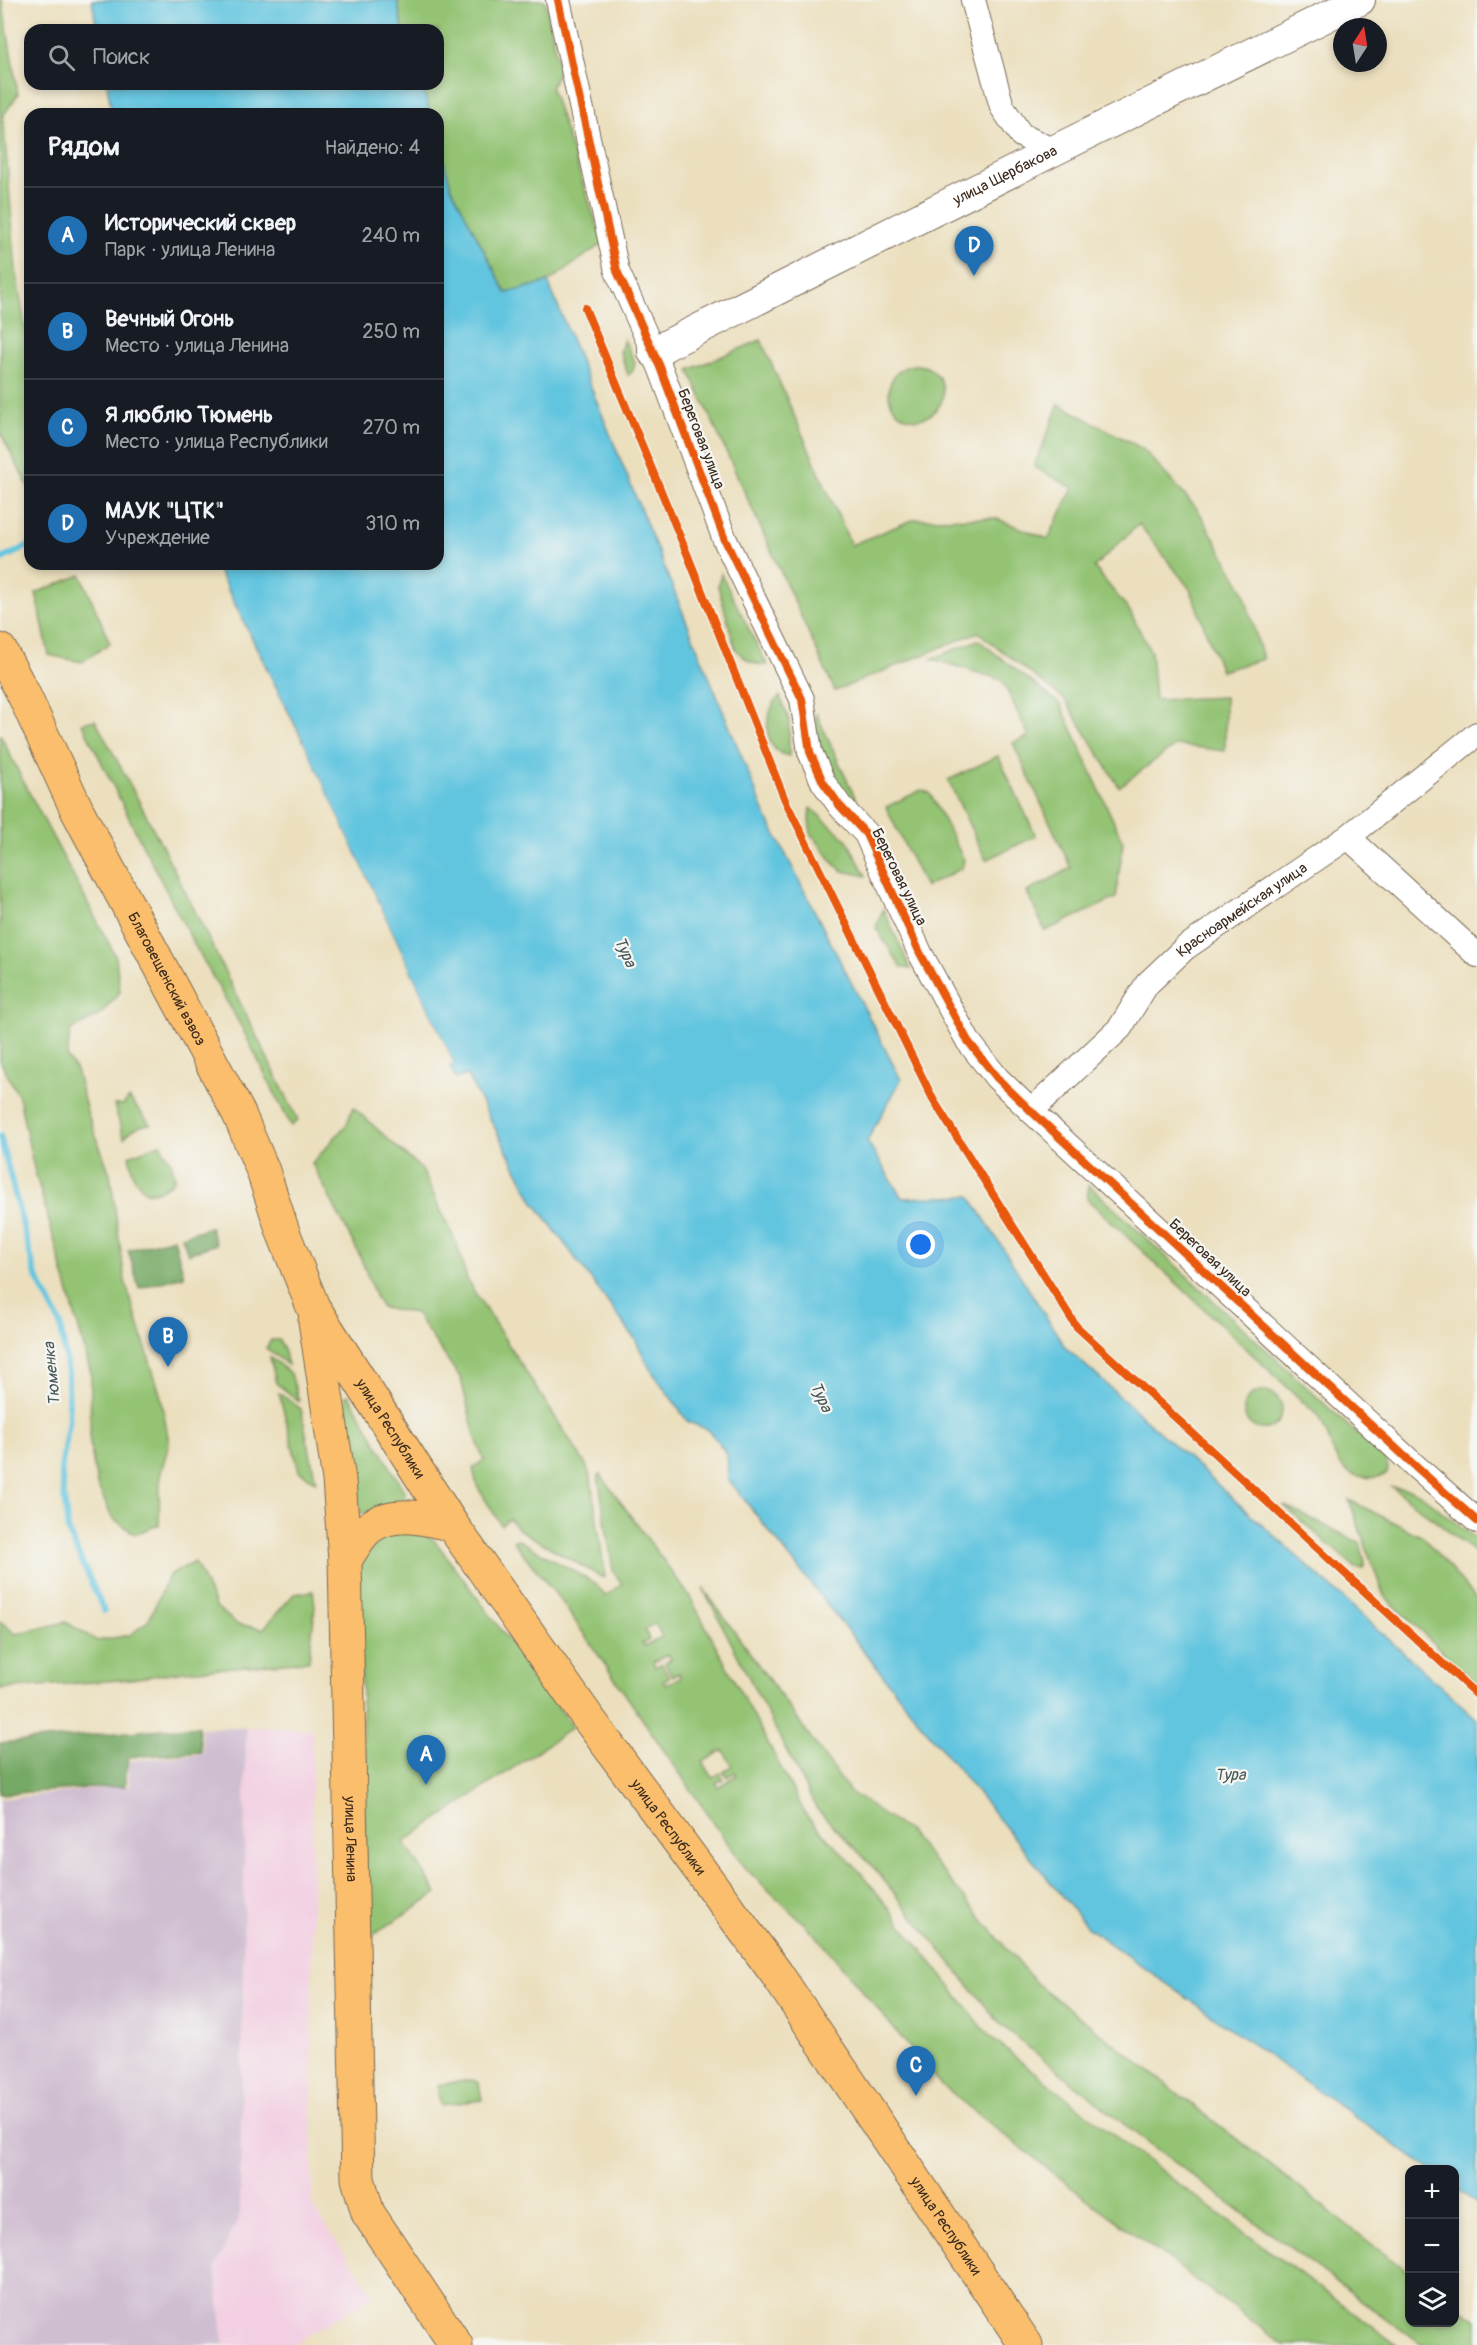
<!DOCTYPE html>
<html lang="ru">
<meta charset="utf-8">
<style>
body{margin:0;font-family:Pangolin,sans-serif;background:#20242c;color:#f1f3f6}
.controls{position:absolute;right:18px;bottom:18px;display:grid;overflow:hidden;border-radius:12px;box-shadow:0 3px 9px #0003}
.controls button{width:54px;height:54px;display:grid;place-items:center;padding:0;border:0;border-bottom:2px solid #363941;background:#171b24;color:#f1f3f6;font:30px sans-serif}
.compass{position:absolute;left:1333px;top:18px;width:54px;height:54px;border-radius:50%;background:#171b24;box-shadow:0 3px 9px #0003;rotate:12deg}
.you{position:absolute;left:921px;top:1245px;width:21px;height:21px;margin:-15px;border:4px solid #fff;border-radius:50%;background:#1a73e8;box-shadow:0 0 0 9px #1a73e833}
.badge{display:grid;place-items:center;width:39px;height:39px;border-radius:50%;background:#1f6fb2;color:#fff;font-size:20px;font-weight:700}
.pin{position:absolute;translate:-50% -50px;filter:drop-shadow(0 2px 3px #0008)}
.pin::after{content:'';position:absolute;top:32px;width:21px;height:18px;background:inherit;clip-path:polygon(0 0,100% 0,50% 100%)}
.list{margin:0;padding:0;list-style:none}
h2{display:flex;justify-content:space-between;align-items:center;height:78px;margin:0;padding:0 24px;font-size:26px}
h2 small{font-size:20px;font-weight:400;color:#9ea1a6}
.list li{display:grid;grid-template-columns:39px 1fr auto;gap:18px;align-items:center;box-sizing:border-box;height:96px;padding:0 24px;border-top:2px solid #363941}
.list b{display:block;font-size:22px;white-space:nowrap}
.list p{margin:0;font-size:20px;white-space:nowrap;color:#9ea1a6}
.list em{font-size:20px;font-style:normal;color:#9ea1a6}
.icon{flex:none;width:33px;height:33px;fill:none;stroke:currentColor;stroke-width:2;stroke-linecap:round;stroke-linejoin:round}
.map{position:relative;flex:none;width:1477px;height:2345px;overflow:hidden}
.search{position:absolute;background:#171b24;box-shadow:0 3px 9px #0003;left:24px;top:24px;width:420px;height:66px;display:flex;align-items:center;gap:15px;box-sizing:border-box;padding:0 21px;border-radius:18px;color:#9ea1a6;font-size:22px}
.panel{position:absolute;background:#171b24;box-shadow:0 3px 9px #0003;left:24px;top:108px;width:420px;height:462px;border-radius:18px}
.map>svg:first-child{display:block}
.built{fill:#f2cfe2}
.industrial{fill:#cfbdd0}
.green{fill:#93c373;stroke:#677648;stroke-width:1.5;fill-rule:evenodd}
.forest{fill:#76a965;stroke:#586a42;stroke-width:1.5}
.water{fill:#62c5df;stroke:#4e787e;stroke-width:1.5}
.pier{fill:#ebdfbe}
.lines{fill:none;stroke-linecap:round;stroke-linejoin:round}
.stream{stroke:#62c5df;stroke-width:6}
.minor-casing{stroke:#796956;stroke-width:26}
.tertiary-casing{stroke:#796956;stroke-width:32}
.primary-casing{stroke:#796956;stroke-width:35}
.minor{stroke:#fff;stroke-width:24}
.tertiary{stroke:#fff;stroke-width:30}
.primary{stroke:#fabe6d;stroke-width:33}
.cycleway-casing{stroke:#f6f6f2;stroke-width:11}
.cycleway{stroke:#e8590c;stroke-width:8}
.labels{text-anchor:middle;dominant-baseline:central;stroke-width:4.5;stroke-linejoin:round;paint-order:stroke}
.street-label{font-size:15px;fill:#3b2a1e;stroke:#f6f6f2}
.water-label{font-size:16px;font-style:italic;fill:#475858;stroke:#f6f6f2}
</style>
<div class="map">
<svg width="1477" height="2345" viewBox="0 0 1477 2345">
<rect width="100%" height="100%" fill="#f6f6f2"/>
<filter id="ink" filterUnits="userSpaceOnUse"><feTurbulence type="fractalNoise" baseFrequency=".0167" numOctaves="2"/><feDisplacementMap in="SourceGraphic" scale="12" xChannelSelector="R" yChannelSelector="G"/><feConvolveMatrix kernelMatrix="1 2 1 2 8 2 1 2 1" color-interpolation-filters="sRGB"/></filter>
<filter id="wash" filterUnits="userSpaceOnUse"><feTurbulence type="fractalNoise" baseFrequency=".008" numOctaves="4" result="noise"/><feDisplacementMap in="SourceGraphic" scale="24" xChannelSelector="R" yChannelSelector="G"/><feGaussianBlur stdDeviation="1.35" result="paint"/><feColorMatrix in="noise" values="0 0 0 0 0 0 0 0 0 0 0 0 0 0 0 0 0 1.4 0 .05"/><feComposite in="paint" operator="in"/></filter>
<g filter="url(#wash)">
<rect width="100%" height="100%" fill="#ebdfbe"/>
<!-- built -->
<path class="built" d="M246,1727L312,1729V2206L374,2295L292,2345H224L215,2269L240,2214Z"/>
<!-- industrial -->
<path class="industrial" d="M246,1727L240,2214L215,2269L224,2345H0V1799L129,1786V1761L203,1754L201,1728Z"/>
<!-- green -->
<path class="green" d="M0,0H2L18,94L3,116L16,271L30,358V490L0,432Z
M397,0H545L559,69L551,88L603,243L548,282L506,293L451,187L438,141V114H430L422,84H438V30H403Z
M624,339L635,362L633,371L628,375L620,352Z
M761,340L851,545L915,519L995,518L1048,539L1073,488L1034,467L1059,404L1143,449L1198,510L1243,590L1263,659L1221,671L1190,589L1139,524L1094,567L1129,610L1151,652L1155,700L1225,697V751L1176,745L1119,787L1066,701L978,632L835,691L689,370Z
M889 392a27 27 0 1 1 54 0a27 27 0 1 1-54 0Z
M721,574L767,665C755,666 741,658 735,647L718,586Z
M81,575L110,643L82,662L49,655L36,593Z
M978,640L1061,705L1123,842L1116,898L1045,931L1027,892L1071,868L1013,743L1029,736L1002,680L932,659Z
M780,696L789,720V756C761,752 763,711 780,696Z
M816,713L865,819L831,780L816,735Z
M95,720C168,851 231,986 298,1120L291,1126L242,1028L195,946L141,842L82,723Z
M0,734L22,779L116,957L120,992L101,1014L70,1031L67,1058L76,1070L87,1112L110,1174L125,1281L161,1397L169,1443L160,1476L159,1525L135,1534L112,1518L97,1484L90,1444L91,1373L32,1160L19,1097L0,1061Z
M998,756L1036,836L986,860L948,780Z
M921,790L930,793L964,860L962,868L925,887L886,807Z
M811,808L847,840L866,876L843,871L835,865L811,833L809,820Z
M883,909L911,969L901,967L876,928Z
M129,1098L150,1124C138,1126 132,1129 124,1138L114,1105H123Z
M353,1107L422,1170L457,1245L468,1282L586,1465L591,1479L605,1576L603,1578L518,1529L509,1519L501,1525L477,1486L473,1468L484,1460L475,1436L461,1379L415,1313L382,1308L376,1298L360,1256L312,1163L347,1124Z
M160,1144L171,1162L175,1177C167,1189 160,1192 146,1192L134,1178L129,1156Z
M1089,1185L1386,1461L1388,1468L1387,1474C1379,1478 1373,1478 1364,1477C1331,1474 1333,1440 1319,1417L1087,1199Z
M271,1340H279L284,1349L288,1365L266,1348Z
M270,1357L291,1374L299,1401L276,1383Z
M1244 1410a19 19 0 1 1 38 0a19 19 0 1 1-38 0Z
M279,1393L301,1409L316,1482L299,1471Z
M349,1395L404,1491L405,1499C393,1507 373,1513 358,1513L345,1397Z
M600,1474L690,1597L806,1815L863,1875L990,2037L1130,2148L1397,2345H1284L1092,2203L941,2085L815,1934L744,1867L562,1602L513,1541L517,1539L596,1584L605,1596L622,1584L613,1571L598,1475ZM655,1623L662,1637L644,1646L642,1643L649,1639L645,1629ZM668,1654L671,1659L665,1663L672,1676L679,1673L681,1677L665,1685L663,1681L669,1677L662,1664L655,1667L653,1662ZM723,1750L732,1766L723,1771L727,1777L735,1772L737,1775L718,1787L716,1783L723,1779L720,1773L713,1778L703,1762Z
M1392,1487L1412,1490L1423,1496L1477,1540V1554Z
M1349,1500L1423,1537L1477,1600V1684L1384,1596Z
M1283,1505L1360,1543L1365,1562L1363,1568H1356Z
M384,1532L423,1533L435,1541L573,1727L404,1842L437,1893L367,1939L359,1564Z
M195,1562L216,1607L237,1624L263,1629L294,1594L313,1591L315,1606L309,1661L185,1671L132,1679L0,1689V1621L16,1634L66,1622L97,1641L130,1635L148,1621L170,1574Z
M703,1588L849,1791L909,1832L1036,1983L1409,2273L1410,2322H1454L1455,2304L1477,2320V2345H1422L1139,2136L1001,2025L873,1867L816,1808Z
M472,2080L479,2083L482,2100L440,2105L437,2085Z"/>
<!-- forest -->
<path class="forest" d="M210,1227L216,1244L188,1254L182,1236Z
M174,1238L184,1276L139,1288L128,1250Z
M198,1726L201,1752L128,1757L125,1786L0,1794V1743Z"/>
<!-- water -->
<path class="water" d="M92,0H397L403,30H97Z
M107,84H422L430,114H112Z
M438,141L451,187L506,293L548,282L765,814L901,1080L867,1141L902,1198L970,1196L1065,1347L1477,1719V2204L1455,2188L1454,2170L1429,2169L1088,1928L918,1720L728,1479L727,1454L709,1430L688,1422L649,1367L635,1339L534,1202L467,1075L456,1079L450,1066L454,1063L303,741L215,564H438Z"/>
<!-- pier -->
<path class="pier" d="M303,741L454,1064L450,1066L449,1063L450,1062L300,743Z"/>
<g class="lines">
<!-- stream -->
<path class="stream" d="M0,560L30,545
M0,1136L35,1273L60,1323L68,1373L69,1419L61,1470L68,1531L104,1611"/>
</g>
</g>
<g filter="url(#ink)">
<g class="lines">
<!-- minor casing -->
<g class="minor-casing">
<g id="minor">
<path d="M558,0L617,271L660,367L725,540L802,699L810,752L823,782L840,806L866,834L920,953L968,1041L997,1078L1031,1111L1414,1465L1477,1521"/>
<path d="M973,0L1002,107L1021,135L1053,151"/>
<path d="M1348,837L1477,955"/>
<path id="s1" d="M1031,1111L1120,1028L1147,984L1185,948L1348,837L1477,734"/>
</g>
</g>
<!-- tertiary casing -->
<g class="tertiary-casing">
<g id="tertiary">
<path id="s2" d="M653,352L1053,151L1360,0"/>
</g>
</g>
<!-- primary casing -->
<g class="primary-casing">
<g id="primary">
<path id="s3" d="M0,650L23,693L77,810L239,1114L263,1171L283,1232L313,1307L452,1525L588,1718L776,1973L1026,2345"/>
<path id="s4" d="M315,1321L339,1480L345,1560L358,2179L368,2213L456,2345"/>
<path d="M345,1560C352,1550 360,1534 370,1527C395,1510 426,1518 452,1525"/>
</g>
</g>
<!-- minor -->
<use href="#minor" class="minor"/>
<!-- tertiary -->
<use href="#tertiary" class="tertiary"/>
<!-- primary -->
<use href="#primary" class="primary"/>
<!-- cycleway casing -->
<g class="cycleway-casing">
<path id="cycleway" d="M558,0L617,271L660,367L725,540L802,699L810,752L823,782L840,806L866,834L920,953L968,1041L997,1078L1031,1111L1414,1465L1477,1521
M585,308L688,556L785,800L934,1101L1076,1326L1477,1695"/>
</g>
<!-- cycleway -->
<use href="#cycleway" class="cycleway"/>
</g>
</g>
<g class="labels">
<!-- street labels -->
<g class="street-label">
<text stroke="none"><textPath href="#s2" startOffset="394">улица Щербакова</textPath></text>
<text transform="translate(701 439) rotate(69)">Береговая улица</text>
<text transform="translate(899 877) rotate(64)">Береговая улица</text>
<text stroke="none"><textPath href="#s1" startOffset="294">Красноармейская улица</textPath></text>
<text stroke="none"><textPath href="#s3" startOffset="369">Благовещенский взвоз</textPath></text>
<text transform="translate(1210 1258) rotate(43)">Береговая улица</text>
<text stroke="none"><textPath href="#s3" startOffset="873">улица Республики</textPath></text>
<text stroke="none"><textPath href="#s3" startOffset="1359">улица Республики</textPath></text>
<text stroke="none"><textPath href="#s4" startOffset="520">улица Ленина</textPath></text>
<text stroke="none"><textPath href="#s3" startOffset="1845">улица Республики</textPath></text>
</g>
<!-- water labels -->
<g class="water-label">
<text transform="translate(625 952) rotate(66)">Тура</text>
<text transform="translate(52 1374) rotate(-95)">Тюменка</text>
<text transform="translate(821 1397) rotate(66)">Тура</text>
<text x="1230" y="1775">Тура</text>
</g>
</g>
</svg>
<div class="controls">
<button>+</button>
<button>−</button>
<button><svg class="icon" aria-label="layers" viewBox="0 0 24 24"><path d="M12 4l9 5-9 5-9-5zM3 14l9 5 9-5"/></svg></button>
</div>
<svg class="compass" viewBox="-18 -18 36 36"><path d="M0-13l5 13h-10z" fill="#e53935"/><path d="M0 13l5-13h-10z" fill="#9ea1a6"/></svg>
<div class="you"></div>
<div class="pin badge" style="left:426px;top:1785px">A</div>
<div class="pin badge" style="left:168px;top:1367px">B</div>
<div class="pin badge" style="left:916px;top:2096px">C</div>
<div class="pin badge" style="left:974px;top:276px">D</div>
<div class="search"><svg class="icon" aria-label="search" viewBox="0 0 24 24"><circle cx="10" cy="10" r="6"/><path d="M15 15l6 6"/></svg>Поиск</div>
<section class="panel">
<h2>Рядом<small>Найдено: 4</small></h2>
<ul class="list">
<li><span class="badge">A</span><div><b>Исторический сквер</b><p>Парк · улица Ленина</p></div><em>240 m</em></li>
<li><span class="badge">B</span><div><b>Вечный Огонь</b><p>Место · улица Ленина</p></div><em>250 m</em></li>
<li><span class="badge">C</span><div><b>Я люблю Тюмень</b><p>Место · улица Республики</p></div><em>270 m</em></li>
<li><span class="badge">D</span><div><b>МАУК &quot;ЦТК&quot;</b><p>Учреждение</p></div><em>310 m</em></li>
</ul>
</section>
</div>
